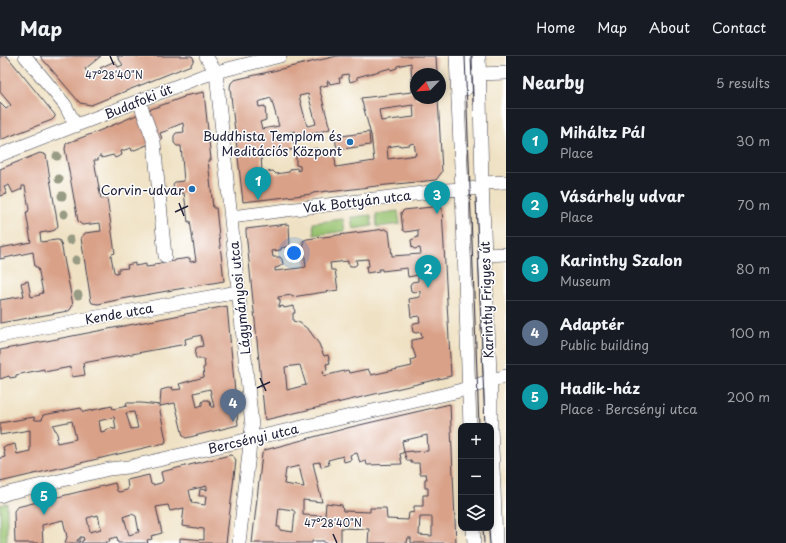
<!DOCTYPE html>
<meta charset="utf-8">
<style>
body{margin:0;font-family:"Playpen Sans",sans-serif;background:#242831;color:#f1f3f6}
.controls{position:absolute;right:12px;bottom:12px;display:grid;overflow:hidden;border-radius:8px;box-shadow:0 2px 6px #0003}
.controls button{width:36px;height:36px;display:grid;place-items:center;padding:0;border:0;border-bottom:1px solid #363941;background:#171b24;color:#f1f3f6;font:20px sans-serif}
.compass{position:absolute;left:410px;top:12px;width:36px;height:36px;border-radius:50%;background:#171b24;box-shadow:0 2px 6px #0003;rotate:245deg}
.you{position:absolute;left:294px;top:197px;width:14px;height:14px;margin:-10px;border:3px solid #fff;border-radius:50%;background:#1a73e8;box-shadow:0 0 0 6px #1a73e833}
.badge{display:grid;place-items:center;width:26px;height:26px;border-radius:50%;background:#db2777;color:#fff;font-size:13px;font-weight:700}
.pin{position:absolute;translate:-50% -33px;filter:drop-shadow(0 1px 2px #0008)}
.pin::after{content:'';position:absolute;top:21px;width:14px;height:12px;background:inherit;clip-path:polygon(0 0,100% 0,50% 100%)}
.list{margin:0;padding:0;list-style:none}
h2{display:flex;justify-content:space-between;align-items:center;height:52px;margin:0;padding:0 16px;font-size:17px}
h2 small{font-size:13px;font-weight:400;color:#9ea1a6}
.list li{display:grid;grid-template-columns:26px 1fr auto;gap:12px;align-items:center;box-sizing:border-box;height:64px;padding:0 16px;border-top:1px solid #363941}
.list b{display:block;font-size:15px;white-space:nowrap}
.list p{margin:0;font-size:13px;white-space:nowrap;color:#9ea1a6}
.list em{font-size:13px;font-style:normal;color:#9ea1a6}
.icon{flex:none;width:22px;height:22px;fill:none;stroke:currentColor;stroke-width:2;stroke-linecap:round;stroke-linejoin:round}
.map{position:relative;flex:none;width:506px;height:487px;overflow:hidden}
header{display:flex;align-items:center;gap:24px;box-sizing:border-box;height:56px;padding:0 20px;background:#171b24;border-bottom:1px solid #363941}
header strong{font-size:19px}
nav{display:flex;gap:22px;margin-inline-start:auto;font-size:14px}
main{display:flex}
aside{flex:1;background:#171b24}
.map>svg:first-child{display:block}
.green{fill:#98c26f;stroke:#5d7255}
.building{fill:#d9a188;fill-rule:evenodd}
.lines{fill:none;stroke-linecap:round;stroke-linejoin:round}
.minor-casing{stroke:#413f4f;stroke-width:14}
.minor{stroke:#fff;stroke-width:13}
.tram{stroke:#22223b;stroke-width:1}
.tree{fill:#989b84}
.ticks{fill:none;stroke:#22223b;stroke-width:1.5}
.poi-dot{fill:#1f6fb2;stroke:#fff;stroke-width:1.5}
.labels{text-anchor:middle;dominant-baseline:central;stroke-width:3;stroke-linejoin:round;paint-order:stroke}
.street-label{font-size:13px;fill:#22223b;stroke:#fff}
.poi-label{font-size:13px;fill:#22223b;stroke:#fff;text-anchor:end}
.ticks-label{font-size:10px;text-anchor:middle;fill:#22223b;stroke:#fff;stroke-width:3;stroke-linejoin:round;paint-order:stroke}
</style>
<header>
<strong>Map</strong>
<nav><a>Home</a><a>Map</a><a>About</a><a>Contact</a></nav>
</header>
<main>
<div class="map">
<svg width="506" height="487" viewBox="0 0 506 487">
<rect width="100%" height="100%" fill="#fff"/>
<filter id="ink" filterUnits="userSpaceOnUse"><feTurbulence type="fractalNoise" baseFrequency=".025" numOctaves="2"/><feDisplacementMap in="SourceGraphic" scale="8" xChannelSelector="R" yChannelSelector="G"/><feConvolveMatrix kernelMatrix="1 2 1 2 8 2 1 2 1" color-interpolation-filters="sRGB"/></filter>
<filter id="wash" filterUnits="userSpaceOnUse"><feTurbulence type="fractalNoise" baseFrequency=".012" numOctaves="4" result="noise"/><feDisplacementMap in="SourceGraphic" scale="16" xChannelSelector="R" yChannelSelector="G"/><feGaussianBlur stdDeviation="0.9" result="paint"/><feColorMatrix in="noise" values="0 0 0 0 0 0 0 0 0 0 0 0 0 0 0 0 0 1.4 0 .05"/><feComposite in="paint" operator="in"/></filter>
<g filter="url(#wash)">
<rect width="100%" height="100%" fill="#efe1c3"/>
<!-- green -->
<path class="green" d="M398,155L400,168L377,171L376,158Z
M371,159L372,170L353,173L351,161Z
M343,163L345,175L314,179L313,167Z
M7,447V487H0V449Z"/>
<g id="blocks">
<!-- building -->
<path class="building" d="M0,0H7L55,59V61L52,64L0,84V47L6,53L11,49L0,36Z
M40,0H101L85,13L92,22L103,17L100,12L115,5L118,11L123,9L117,0H192L194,3L191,9L91,49L80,47Z
M337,0H436L437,18H416V42H438L442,116L436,124L377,130L329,136L328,135L313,137L312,138L243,146L230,31L231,27L234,24ZM411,7L412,36L361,42L371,79L374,105L336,111L334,94L319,95L318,92L310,93V97L296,98V109L300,110V114L298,115L297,112L291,113L289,116L276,118L273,115L266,116L264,118H262L261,96L279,95V96L295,93L293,83L291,84L290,76L295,75L296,81L301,79V81L330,73L319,31L328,29L327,25H329L330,28L340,26L339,22H342V19L348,18L350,26L357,24V21L391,12V14L397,12V10ZM308,38L316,68L307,70L299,40ZM271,42L279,70L262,73L260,66L266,64L265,50L259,51L258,46ZM413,49L414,61L381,65L379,54ZM414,87L416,99L388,103L387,91L400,89V90L410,89V88Z
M204,36L211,104H208L213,152H216L224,225L122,243L98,248L92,247L91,245L81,182L85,177L101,175L100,167L82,169L78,165L65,93L66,88L67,87L94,77L151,53L184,41V40ZM183,67L184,76L176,77L174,80V87L177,90H181L184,125L175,126L173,128L174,136L177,138L184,137L188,166L190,165L196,205L190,206V202L175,204V205L154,208V210L146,211V208L135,210V207L127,209L128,212L118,213V217H116L114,216L111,200L112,198L115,197L107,142L101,143L94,104H98L99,100H101L102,102L113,99L115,102L122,99L121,95L131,92L132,95L162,83L160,77L169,74L168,73Z
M369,76L370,89L337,94L335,81Z
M40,97L46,99L58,170L55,174L52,175L40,177L41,186L56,184H59L61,187L73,249L70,254L68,255L0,267V244L24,240L21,227L28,225L31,241L40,239L39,238L43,237L38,211H35L33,196L0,203V192L31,186L26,156H28L29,153L25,130H22V133L13,137L9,129L4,131L7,138L0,140V113Z
M441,150L442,153L451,320L265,364L246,176V173L287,168L289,169L290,190L281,192V194L272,195L273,201H280L282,203L283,208L279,211L275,212V215L300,212L306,211L303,185L307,183L385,173L389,175L392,200L421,198L420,192L414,193L412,191L411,184L418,181V174L406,176L403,174L401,157L404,154ZM368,203L369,210L366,211L367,217L379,215V213H382V215L407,212L408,221L418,219V225L412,226L410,229L411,235L414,236L420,235V241L409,243L411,261L419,260L420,266L414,267L412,270L413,276L416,277L421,276L422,282L412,284V293H413L416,302L411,304L412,310L371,319L368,313L349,317L348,314L324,320L323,315L327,314L326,308L330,307L328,299L324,300L319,288L309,274L300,267L293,265V257H295L294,250L284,252L283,250L279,251V248H280V243H278V241L292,239V241L338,234L335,214H331L330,207L348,205V208H349L350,210H355L357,208L356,204ZM300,309L306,329L287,334L285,311Z
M227,250L233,314L238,369L186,382L183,380L175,347L160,350H159L166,384L165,387L0,426V402L5,401L3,391L15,388L17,398L30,395V374L0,379V367L34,361L35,364H42L43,359L81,352L83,356L112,350L113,353L127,350L126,347H141L160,349L161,334L172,331L173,334L181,333L179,328L204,321L203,312L205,311L204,303H198L196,302L195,299L196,292L198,291L203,290L201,279L185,283L186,288L83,307L85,319L72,321L71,311L44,316V313L16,319V321L10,322L9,320L0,323V294ZM210,333L214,351H211L210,345L208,344H204L202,346V349L197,351L194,337ZM134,356L138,372L131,373L126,357ZM114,361L116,373H113V372L105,374V375L101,376L99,365ZM72,365L76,383L57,387L56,383L58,382L56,374H55L53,369Z
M450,348L456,487H411V482H408L407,487H368L369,473L341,472V487H324V485H312V487H252L262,398L265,394L351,371ZM427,379L428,395L412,396V395L404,396L407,405H411V407H419L420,418H426L427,423H425V432H428V439H423V450H414V456L409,457L408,464L387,463L386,452H370V456L343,455L342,449L326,447L325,460L303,459V444L322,446L313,407L320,406L321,411L329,409L328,404L343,400L344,406L351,404L350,399L357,397L360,407L366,405L367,409L402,408L400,398L404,396L402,385ZM299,410L304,431L284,428L286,413ZM279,452L293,454L295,456L293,476L280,474V471H277ZM420,461H432V480L419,479Z
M230,399L233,400L236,404L226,487H180V482L204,484V473L182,470L184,452L170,455L168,449L156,451L162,477L151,480L152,483L147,484L148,487H118L117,481L109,483L110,486H106L105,487H81L82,485L84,484L83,481H80V483H78L77,485H80L79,487H65L67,481L63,464L42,469L43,487H15L14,455L17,451L115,427L117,435L119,436L127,434L128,432L127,424L149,419L151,428L153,429L161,427L163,425L161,416ZM207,430V434L200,433L199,440H206L205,449L192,447L189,434ZM132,458L136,460L139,476L129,479L124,461L125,460ZM98,459L101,473L90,476L87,462Z"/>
</g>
</g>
<g filter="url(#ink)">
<use href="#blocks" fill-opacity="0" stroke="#413f4f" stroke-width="1"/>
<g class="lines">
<!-- minor casing -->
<g class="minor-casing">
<path id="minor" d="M25,0L65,49L76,70
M206,0L216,16L252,370L239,487
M456,0L462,133L470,370
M465,0L466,33
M479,0L482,127L491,341V372L494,432L496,487
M478,18L506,17
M139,45L154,86L165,200
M0,99L200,21L216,16L280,0
M482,127L506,126
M231,161L446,134L482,132
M485,199L506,198
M0,280L91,262L238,236
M0,440L8,437L109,413L128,411L455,336L506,320
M473,472L474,487"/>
</g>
<!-- minor -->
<use href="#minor" class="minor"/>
<!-- tram -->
<path class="tram" d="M465,0L479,370
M471,0L473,48
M476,142L485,370
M483,472L484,487
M489,472L490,487"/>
</g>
<!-- trees -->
<g class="tree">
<circle cx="57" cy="100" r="4.5"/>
<circle cx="59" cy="123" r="4.5"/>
<circle cx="62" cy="140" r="4.5"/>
<circle cx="64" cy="158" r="4.5"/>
<circle cx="70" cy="184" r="4.5"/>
<circle cx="76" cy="204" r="4.5"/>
<circle cx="78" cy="239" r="4.5"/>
</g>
</g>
<!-- ticks -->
<path class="ticks" d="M110,0L114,9M179,147L184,160M175,156L188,150M260,322L266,335M257,332L270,326M333,478L337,487"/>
<!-- markers -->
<g class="poi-dot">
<circle cx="350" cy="86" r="4"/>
<circle cx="192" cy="133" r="4"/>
</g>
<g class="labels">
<!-- street labels -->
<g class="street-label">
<text transform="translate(138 45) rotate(-22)">Budafoki út</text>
<text transform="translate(357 145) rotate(-7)">Vak Bottyán utca</text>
<text transform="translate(239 242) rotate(-96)">Lágymányosi utca</text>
<text transform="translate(486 244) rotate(-92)">Karinthy Frigyes út</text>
<text transform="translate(119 257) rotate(-10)">Kende utca</text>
<text transform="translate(253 382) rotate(-13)">Bercsényi utca</text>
</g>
<!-- poi labels -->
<g class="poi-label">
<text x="342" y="79">Buddhista Templom és<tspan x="342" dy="15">Meditációs Központ</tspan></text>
<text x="184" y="133">Corvin-udvar</text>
</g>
</g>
<g class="ticks-label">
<text x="114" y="23">47°28'40"N</text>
<text x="333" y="471">47°28'40"N</text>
</g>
</svg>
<div class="controls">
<button>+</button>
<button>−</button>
<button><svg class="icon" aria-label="layers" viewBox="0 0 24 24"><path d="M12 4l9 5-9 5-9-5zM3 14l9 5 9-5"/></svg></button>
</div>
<svg class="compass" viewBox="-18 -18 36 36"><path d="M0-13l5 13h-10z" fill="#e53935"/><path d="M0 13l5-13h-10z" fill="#9ea1a6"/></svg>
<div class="you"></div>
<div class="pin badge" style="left:258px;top:144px;background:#0f9aa8">1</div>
<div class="pin badge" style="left:428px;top:232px;background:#0f9aa8">2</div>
<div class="pin badge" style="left:437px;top:158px;background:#0f9aa8">3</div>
<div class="pin badge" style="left:233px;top:366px;background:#5c6f8a">4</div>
<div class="pin badge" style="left:44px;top:459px;background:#0f9aa8">5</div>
</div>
<aside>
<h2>Nearby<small>5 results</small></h2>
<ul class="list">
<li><span class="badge" style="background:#0f9aa8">1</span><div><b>Miháltz Pál</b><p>Place</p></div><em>30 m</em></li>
<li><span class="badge" style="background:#0f9aa8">2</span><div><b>Vásárhely udvar</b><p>Place</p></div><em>70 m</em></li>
<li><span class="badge" style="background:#0f9aa8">3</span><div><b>Karinthy Szalon</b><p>Museum</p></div><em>80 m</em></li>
<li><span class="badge" style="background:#5c6f8a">4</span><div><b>Adaptér</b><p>Public building</p></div><em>100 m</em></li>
<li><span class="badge" style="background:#0f9aa8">5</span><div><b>Hadik-ház</b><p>Place · Bercsényi utca</p></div><em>200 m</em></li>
</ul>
</aside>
</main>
